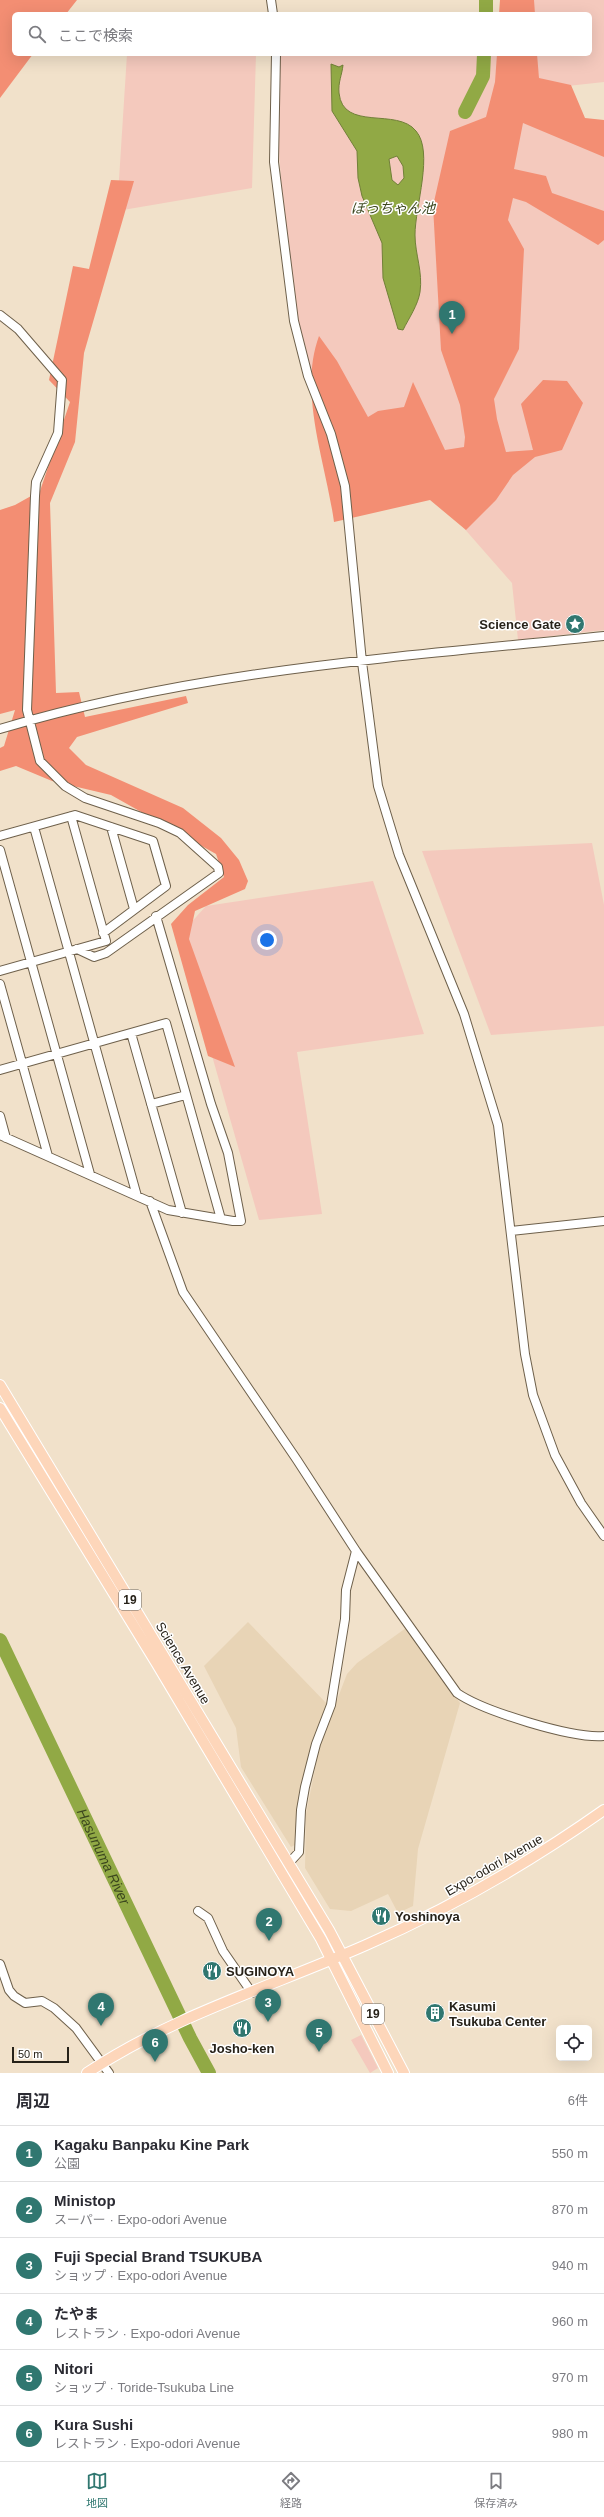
<!DOCTYPE html>
<html lang="ja">
<meta charset="utf-8">
<style>
body{margin:0;font-family:Arial,"Noto Sans JP",sans-serif;background:#f7f7f7;color:#2b2b33}
.controls{position:absolute;right:12px;bottom:12px;display:grid;overflow:hidden;border-radius:6px;box-shadow:0 4px 16px #0002}
.controls button{width:36px;height:36px;display:grid;place-items:center;padding:0;border:0;border-bottom:1px solid #e1e1e2;background:#fff;color:#2b2b33;font:20px sans-serif}
.scale{position:absolute;left:12px;bottom:10px;width:57px;box-sizing:border-box;padding-left:4px;border:2px solid #272219;border-top:0;font-size:11px;line-height:14px;white-space:nowrap;color:#272219;-webkit-text-stroke:3px #fff;paint-order:stroke}
.you{position:absolute;left:267px;top:940px;width:14px;height:14px;margin:-10px;border:3px solid #fff;border-radius:50%;background:#1a73e8;box-shadow:0 0 0 6px #1a73e833}
.badge{display:grid;place-items:center;width:26px;height:26px;border-radius:50%;background:#307770;color:#fff;font-size:13px;font-weight:700}
.pin{position:absolute;translate:-50% -33px;filter:drop-shadow(0 1px 2px #0008)}
.pin::after{content:'';position:absolute;top:21px;width:14px;height:12px;background:inherit;clip-path:polygon(0 0,100% 0,50% 100%)}
.list{margin:0;padding:0;list-style:none}
h2{display:flex;justify-content:space-between;align-items:center;height:52px;margin:0;padding:0 16px;font-size:17px}
h2 small{font-size:13px;font-weight:400;color:#7c7c81}
.list li{display:grid;grid-template-columns:26px 1fr auto;gap:12px;align-items:center;box-sizing:border-box;height:56px;padding:0 16px;border-top:1px solid #e1e1e2}
.list b{display:block;font-size:15px;white-space:nowrap}
.list p{margin:0;font-size:13px;white-space:nowrap;color:#7c7c81}
.list em{font-size:13px;font-style:normal;color:#7c7c81}
.icon{flex:none;width:22px;height:22px;fill:none;stroke:currentColor;stroke-width:2;stroke-linecap:round;stroke-linejoin:round}
.map{position:relative;flex:none;width:604px;height:2073px;overflow:hidden}
.search{position:absolute;background:#fff;box-shadow:0 4px 16px #0002;left:12px;right:12px;top:12px;height:44px;display:flex;align-items:center;gap:10px;box-sizing:border-box;padding:0 14px;border-radius:6px;color:#7c7c81;font-size:15px}
.sheet{height:388px;background:#fff}
nav{display:flex;justify-content:space-around;align-items:center;box-sizing:border-box;height:56px;border-top:1px solid #e1e1e2;background:#fff;font-size:11px;color:#7c7c81}
nav a{display:grid;justify-items:center;gap:2px}
nav .on{color:#307770}
.map>svg:first-child{display:block}
.built{fill:#e8d4b6}
.green{fill:#f4c9bd}
.forest{fill:#f38e73}
.water{fill:#91a945;stroke:#718038;fill-rule:evenodd}
.lines{fill:none;stroke-linecap:round;stroke-linejoin:round}
.river{stroke:#91a945;stroke-width:14}
.minor-casing{stroke:#6e604b;stroke-width:10}
.major-casing{stroke:#fff;stroke-width:12}
.minor{stroke:#fff;stroke-width:8}
.major{stroke:#fdd6ba;stroke-width:10}
.labels{text-anchor:middle;dominant-baseline:central;stroke-width:3;stroke-linejoin:round;paint-order:stroke}
.shield{fill:#fff;stroke:#68645e;stroke-width:1}
.shield-label{font-size:12px;font-weight:bold;fill:#272219}
.poi-label{font-size:13px;font-weight:bold;fill:#272219;stroke:#fff;text-anchor:start}
.street-label{font-size:13px;fill:#272219;stroke:#fff}
.water-label{font-size:14px;font-style:italic;fill:#3c471e;stroke:#fff}
</style>
<div class="map">
<svg width="604" height="2073" viewBox="0 0 604 2073">
<rect width="100%" height="100%" fill="#f1e1ca"/>
<!-- built -->
<path class="built" d="M248,1622L327,1704L314,1740L298,1799L295,1845L291,1847L241,1767L236,1728L204,1666Z
M406,1628L460,1703L418,1849L413,1906L398,1913L388,1894L351,1911L330,1909L305,1868L306,1814L320,1744L347,1674L357,1663Z"/>
<!-- green -->
<path class="green" d="M531,0H604V82L540,89L536,54H590V14H532Z
M127,54H256L252,188L117,211Z
M279,54H527L532,94L570,129L604,132V630L518,640L512,583L434,494L316,386L303,348L298,320L281,181L277,122Z
M592,843L604,905V1026L491,1035L422,851Z
M373,881L424,1034L297,1052L322,1214L259,1220L178,937L206,906Z
M361,2035L378,2068L370,2073L351,2040Z"/>
<!-- forest -->
<path class="forest" d="M0,0H77L66,14H14V54H33L0,98Z
M500,0H534L535,14H499Z
M497,54H537L539,78L571,85L585,118L604,120V157L523,123L514,169L546,176L552,193L604,211V240L598,245L526,202L513,198L508,220L524,249L519,349L494,399L497,419L506,452L533,450L521,404L543,380L567,381L583,403L562,450L535,457L513,475L496,500L466,530L430,500L334,522C326,463 298,393 319,336L337,361L368,417L378,411L404,407L413,382L445,450L464,447L465,437L460,405L441,350L433,206L450,131L486,117L495,82Z
M111,180L134,181L84,353L75,442L50,503L56,693L79,692L85,717L186,696L188,703L77,737L69,748L86,765L183,808L221,838L239,860L248,881L245,889L195,911L189,939L235,1067L208,1056L171,924L188,905L224,877L216,854L111,795L52,781L16,766L0,771V748L4,746L15,710L0,714V510L15,505L40,491L70,402L49,380L73,266L89,269Z"/>
<!-- water -->
<path class="water" d="M331,64L339,67L343,65C342,75 338,82 339,93C343,132 397,107 416,131C434,152 415,206 415,235C415,254 423,272 420,292C418,305 409,318 403,330L398,329L383,278L382,243L362,196L358,178L357,151L332,111ZM397,156L403,166L404,178L398,185L392,180L389,159Z"/>
<g class="lines">
<!-- river -->
<g class="river">
<path d="M486,0V14"/>
<path d="M465,112L483,76L484,54"/>
<path id="s1" d="M0,1640L190,2038L209,2073"/>
</g>
<!-- minor casing -->
<g class="minor-casing">
<path id="minor" d="M271,0L273,14
M276,54L274,162L294,321L308,376L331,434L345,486L362,662L378,786L399,855L464,1014L498,1125L525,1354L533,1395L555,1455L581,1503L604,1536
M0,315L18,329L62,380L58,433L36,482L35,496L27,710L40,761L65,786L85,798L159,823L180,833L218,867L219,873L106,953L94,957L77,949
M0,729C196,670 401,657 604,636
M34,827L137,1196
M111,827L134,909
M0,836L75,815L153,841L166,886L103,933
M0,850L90,1174
M0,971L106,941L71,816
M0,984L48,1156
M131,1033L182,1213
M0,1070L166,1023L221,1219
M151,1104L186,1095
M0,1116L6,1138
M0,1135L168,1210L233,1221H241L228,1153L211,1104L156,916
M150,1201L183,1292L297,1460L356,1551L457,1693C483,1711 573,1739 604,1736
M511,1231L604,1221
M279,1869L289,1863L299,1852L301,1810L305,1787L316,1744L331,1705L345,1619L346,1590L356,1551
M198,1911L208,1918L223,1951L252,1993
M0,1964L9,1990L14,1996L25,2003L42,2001L54,2008L76,2028L109,2073"/>
</g>
<!-- major casing -->
<g class="major-casing">
<path id="major" d="M0,1385L329,1930L404,2073
M0,1408L157,1664L321,1939L388,2073
M87,2073C172,2016 273,1986 366,1945C451,1908 529,1863 604,1810"/>
</g>
<!-- minor -->
<use href="#minor" class="minor"/>
<!-- major -->
<use href="#major" class="major"/>
</g>
<!-- icons -->
<defs>
<g id="sight-disc" transform="scale(1)"><circle r="9.5" fill="#307770" stroke="#fff"/><path d="M0-6L1.8-2.2L6-1.7L2.9 1.2L3.7 5.4L0 3.3L-3.7 5.4L-2.9 1.2L-6-1.7L-1.8-2.2Z" fill="#fff"/></g>
<g id="restaurant-disc" transform="scale(1)"><circle r="9.5" fill="#307770" stroke="#fff"/><path d="M-5-6h1v4h1v-4h1v4h1v-4h1v5L-1.5 .5V6h-2V.5L-5-1ZM5-6V6H3V1.5H1.5Q1.5-4 5-6Z" fill="#fff"/></g>
<g id="building-disc" transform="scale(1)"><circle r="9.5" fill="#307770" stroke="#fff"/><path d="M-4-6H4V6H1V3H-1V6H-4ZM-2.5-4.3h1.7v1.8h-1.7ZM.8-4.3h1.7v1.8H.8ZM-2.5-1h1.7V.8h-1.7ZM.8-1h1.7V.8H.8Z" fill="#fff"/></g>
</defs>
<g fill-rule="evenodd">
<use href="#sight-disc" x="575" y="624"/>
<use href="#restaurant-disc" x="381" y="1916"/>
<use href="#restaurant-disc" x="212" y="1971"/>
<use href="#building-disc" x="435" y="2013"/>
<use href="#restaurant-disc" x="242" y="2028"/>
</g>
<g class="labels">
<!-- shield labels -->
<g class="shield">
<rect x="119" y="1590" width="22" height="20" rx="3"/>
<rect x="362" y="2004" width="22" height="20" rx="3"/>
</g>
<g class="shield-label">
<text x="130" y="1600">19</text>
<text x="373" y="2014">19</text>
</g>
<!-- poi labels -->
<g class="poi-label">
<text x="561" y="624" text-anchor="end">Science Gate</text>
<text x="395" y="1916">Yoshinoya</text>
<text x="226" y="1971">SUGINOYA</text>
<text x="449" y="2006">Kasumi<tspan x="449" dy="15">Tsukuba Center</tspan></text>
<text x="242" y="2048" text-anchor="middle">Josho-ken</text>
</g>
<!-- street labels -->
<g class="street-label">
<text transform="translate(183 1663) rotate(59)">Science Avenue</text>
<text transform="translate(494 1865) rotate(-30)">Expo-odori Avenue</text>
</g>
<!-- water labels -->
<g class="water-label">
<text x="393" y="208">ぽっちゃん池</text>
<text stroke="none"><textPath href="#s1" startOffset="240">Hasunuma River</textPath></text>
</g>
</g>
</svg>
<div class="controls">
<button><svg class="icon" aria-label="locate" viewBox="0 0 24 24"><circle cx="12" cy="12" r="6"/><path d="M12 2v4M12 18v4M2 12h4M18 12h4"/></svg></button>
</div>
<div class="scale">50 m</div>
<div class="you"></div>
<div class="pin badge" style="left:452px;top:334px">1</div>
<div class="pin badge" style="left:269px;top:1941px">2</div>
<div class="pin badge" style="left:268px;top:2022px">3</div>
<div class="pin badge" style="left:101px;top:2026px">4</div>
<div class="pin badge" style="left:319px;top:2052px">5</div>
<div class="pin badge" style="left:155px;top:2062px">6</div>
<div class="search"><svg class="icon" aria-label="search" viewBox="0 0 24 24"><circle cx="10" cy="10" r="6"/><path d="M15 15l6 6"/></svg>ここで検索</div>
</div>
<section class="sheet">
<h2>周辺<small>6件</small></h2>
<ul class="list">
<li><span class="badge">1</span><div><b>Kagaku Banpaku Kine Park</b><p>公園</p></div><em>550 m</em></li>
<li><span class="badge">2</span><div><b>Ministop</b><p>スーパー · Expo-odori Avenue</p></div><em>870 m</em></li>
<li><span class="badge">3</span><div><b>Fuji Special Brand TSUKUBA</b><p>ショップ · Expo-odori Avenue</p></div><em>940 m</em></li>
<li><span class="badge">4</span><div><b>たやま</b><p>レストラン · Expo-odori Avenue</p></div><em>960 m</em></li>
<li><span class="badge">5</span><div><b>Nitori</b><p>ショップ · Toride-Tsukuba Line</p></div><em>970 m</em></li>
<li><span class="badge">6</span><div><b>Kura Sushi</b><p>レストラン · Expo-odori Avenue</p></div><em>980 m</em></li>
</ul>
</section>
<nav>
<a class="on"><svg class="icon" aria-label="map" viewBox="0 0 24 24"><path d="M3 6l6-2 6 2 6-2v14l-6 2-6-2-6 2zM9 4v14M15 6v14"/></svg>地図</a>
<a><svg class="icon" aria-label="directions" viewBox="0 0 24 24"><path d="M12 3l9 9-9 9-9-9zM9 14v-3h6M13 9l2 2-2 2"/></svg>経路</a>
<a><svg class="icon" aria-label="saved" viewBox="0 0 24 24"><path d="M7 4h10v16l-5-4-5 4z"/></svg>保存済み</a>
</nav>
